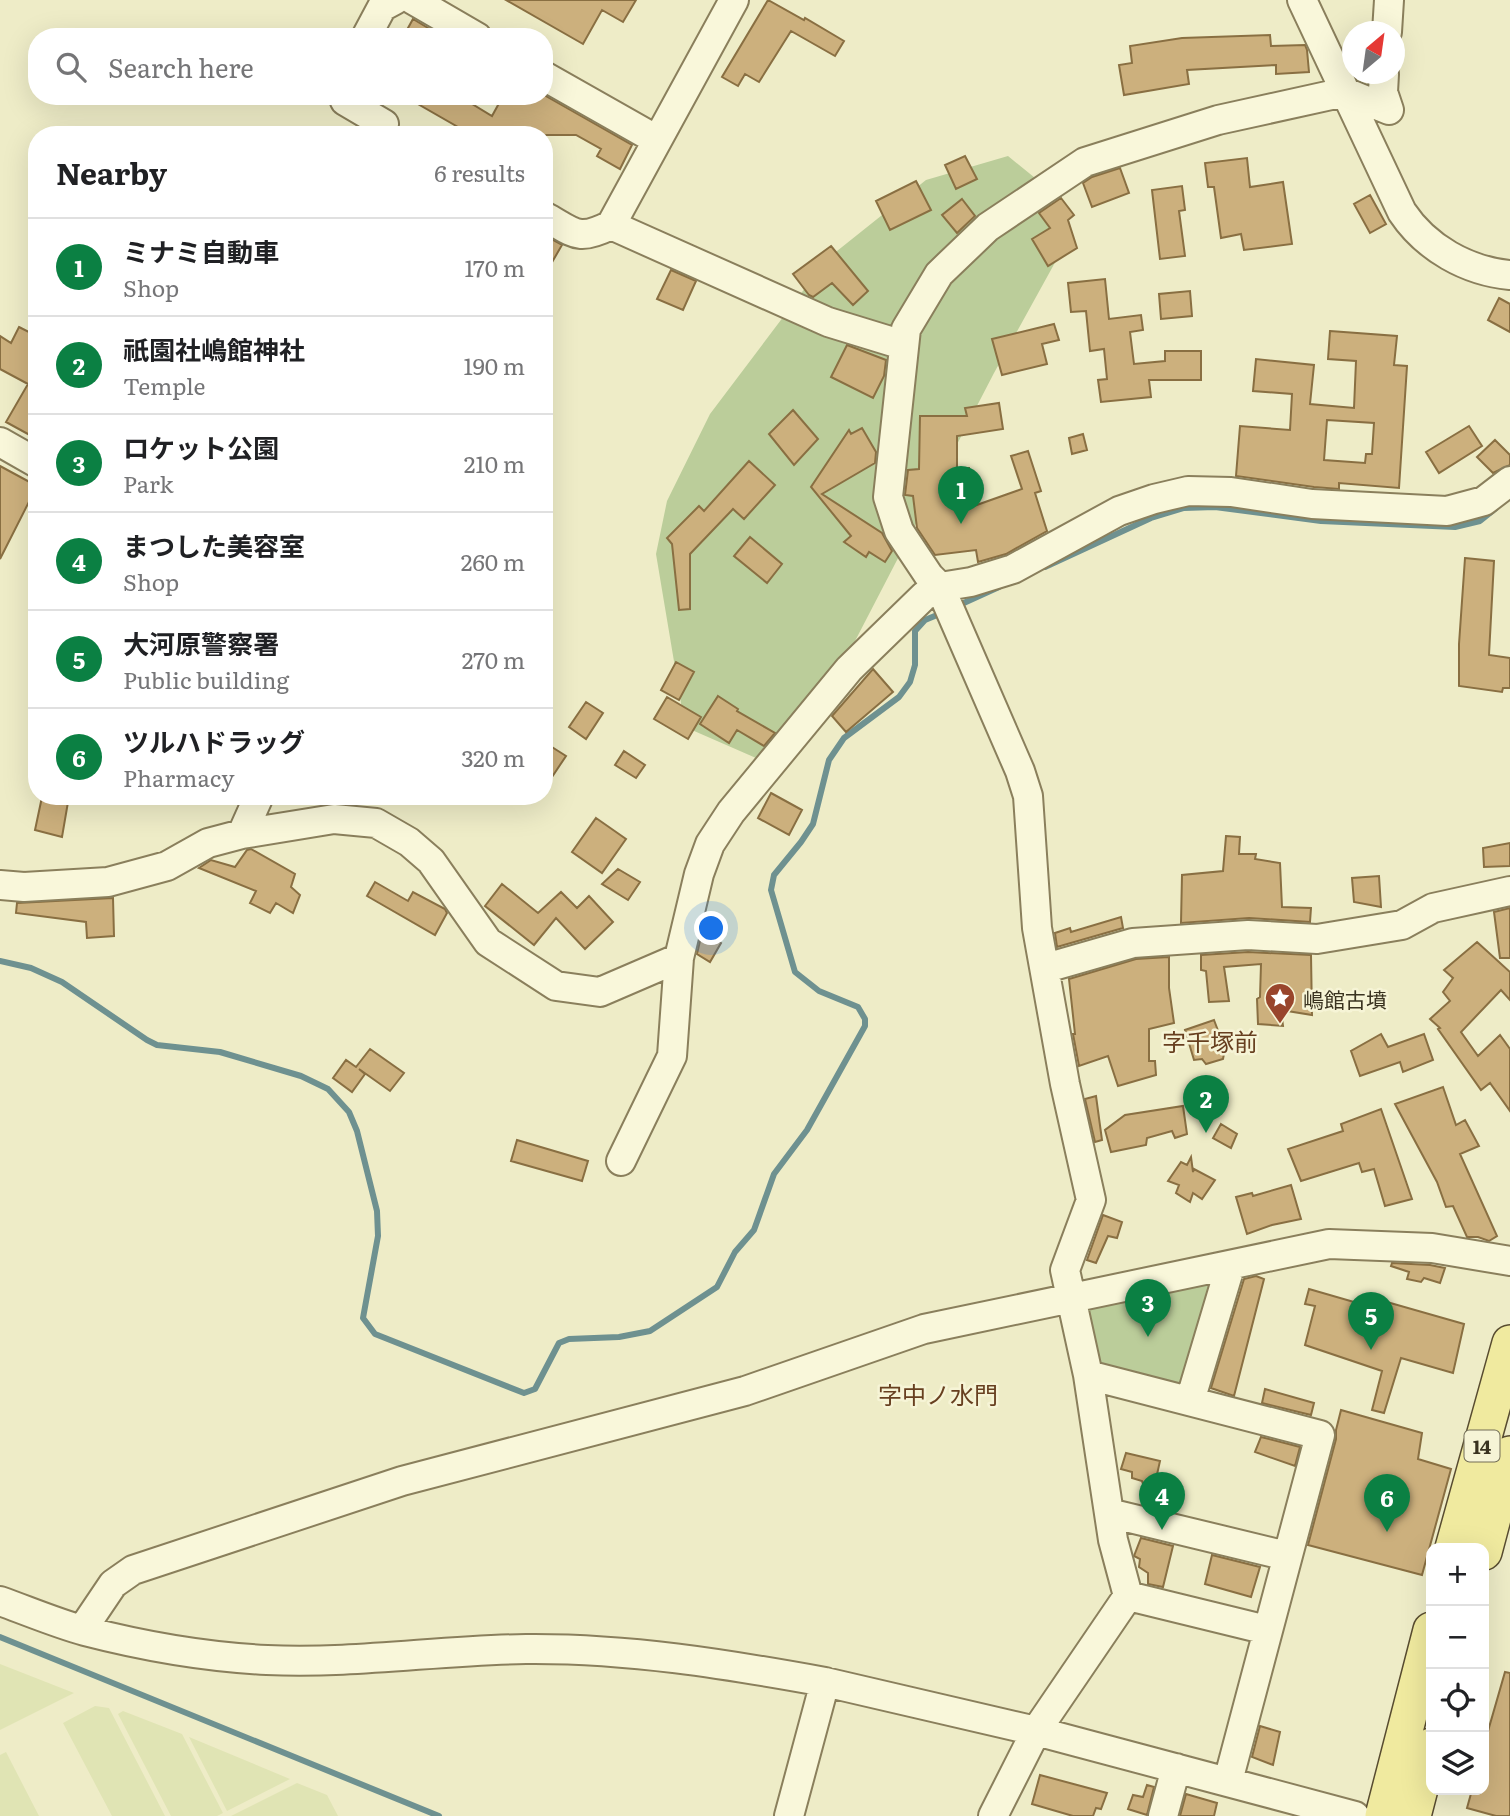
<!DOCTYPE html>
<meta charset="utf-8">
<style>
body{margin:0;font-family:Literata,"Noto Sans JP",serif;background:#f6f6f6;color:#202124}
.controls{position:absolute;right:21px;bottom:21px;display:grid;overflow:hidden;border-radius:14px;box-shadow:0 7px 28px #0002}
.controls button{width:63px;height:63px;display:grid;place-items:center;padding:0;border:0;border-bottom:2px solid #e0e0e0;background:#fff;color:#202124;font:35px sans-serif}
.compass{position:absolute;left:1342px;top:21px;width:63px;height:63px;border-radius:50%;background:#fff;box-shadow:0 7px 28px #0002;rotate:29deg}
.you{position:absolute;left:712px;top:929px;width:24px;height:24px;margin:-18px;border:5px solid #fff;border-radius:50%;background:#1a73e8;box-shadow:0 0 0 10px #1a73e833}
.badge{display:grid;place-items:center;width:46px;height:46px;border-radius:50%;background:#0b8043;color:#fff;font-size:23px;font-weight:700}
.pin{position:absolute;translate:-50% -58px;filter:drop-shadow(0 2px 4px #0008)}
.pin::after{content:'';position:absolute;top:37px;width:24px;height:21px;background:inherit;clip-path:polygon(0 0,100% 0,50% 100%)}
.list{margin:0;padding:0;list-style:none}
h2{display:flex;justify-content:space-between;align-items:center;height:91px;margin:0;padding:0 28px;font-size:30px}
h2 small{font-size:23px;font-weight:400;color:#757577}
.list li{display:grid;grid-template-columns:46px 1fr auto;gap:21px;align-items:center;box-sizing:border-box;height:98px;padding:0 28px;border-top:2px solid #e0e0e0}
.list b{display:block;font-size:26px;white-space:nowrap}
.list p{margin:0;font-size:23px;white-space:nowrap;color:#757577}
.list em{font-size:23px;font-style:normal;color:#757577}
.icon{flex:none;width:38px;height:38px;fill:none;stroke:currentColor;stroke-width:2;stroke-linecap:round;stroke-linejoin:round}
.map{position:relative;flex:none;width:1510px;height:1816px;overflow:hidden}
.search{position:absolute;background:#fff;box-shadow:0 7px 28px #0002;left:28px;top:28px;width:525px;height:77px;display:flex;align-items:center;gap:18px;box-sizing:border-box;padding:0 24px;border-radius:28px;color:#757577;font-size:26px}
.panel{position:absolute;background:#fff;box-shadow:0 7px 28px #0002;left:28px;top:126px;width:525px;height:679px;border-radius:28px}
.map>svg:first-child{display:block}
.farmland{fill:#e0e4b4}
.green{fill:#bbcd9a}
.lines{fill:none;stroke-linecap:round;stroke-linejoin:round}
.stream{stroke:#6e9190;stroke-width:6}
.building{fill:#ccb07d;stroke:#896f42;stroke-width:2;fill-rule:evenodd}
.minor-casing{stroke:#8a7f5c;stroke-width:32}
.major-casing{stroke:#584c30;stroke-width:38}
.minor{stroke:#f9f7da;stroke-width:28}
.major{stroke:#f0ea9f;stroke-width:35}
.labels{text-anchor:middle;dominant-baseline:central;stroke-width:5;stroke-linejoin:round;paint-order:stroke}
.shield{fill:#f6f4d6;stroke:#726d57;stroke-width:2}
.shield-label{font-size:19px;font-weight:bold;fill:#3a3320}
.poi-label{font-size:21px;fill:#3a3320;stroke:#f6f4d6;text-anchor:start}
.quarter-label{font-size:24px;fill:#673f1f;stroke:#f6f4d6}
</style>
<div class="map">
<svg width="1510" height="1816" viewBox="0 0 1510 1816">
<rect width="100%" height="100%" fill="#eeecc7"/>
<!-- farmland -->
<path class="farmland" d="M0,1664L74,1693L0,1730Z
M95,1706L109,1708L165,1816H112L63,1723Z
M123,1711L182,1734L223,1813L217,1816H171L118,1714Z
M189,1737L290,1779L227,1811Z
M6,1752L39,1816H0V1755Z
M297,1783L327,1795L338,1816H231Z"/>
<!-- green -->
<path class="green" d="M1008,156L1040,182L1068,239L994,373L840,670L770,764L685,727L656,554L667,501L710,414L827,259L926,180Z
M1206,1278L1216,1283L1182,1389L1102,1370L1086,1303Z"/>
<g class="lines">
<!-- stream -->
<path class="stream" d="M1045,567L1151,518L1184,508L1215,507L1321,521L1455,527L1480,521L1495,509
M955,607L999,587
M0,961L31,968L62,982L147,1040L157,1045L220,1052L301,1076L328,1089L349,1112L357,1131L377,1211L378,1236L363,1318L375,1334L524,1393L535,1389L559,1343L569,1339L619,1337L650,1331L717,1287L735,1252L754,1230L774,1174L807,1130L865,1026V1019L858,1007L819,991L795,972L771,890L774,875L801,842L813,824L829,760L844,738L899,697L910,682L915,665V631L925,620L942,613
M0,1637L439,1816"/>
</g>
<!-- building -->
<path class="building" d="M506,0H636L623,22L602,10L583,44Z
M768,0L804,20L805,18L844,41L835,56L791,31L759,82L745,74L738,86L722,77Z
M413,19L443,37H403Z
M1270,35L1271,46L1305,45L1307,50L1309,72L1276,74V65L1187,70L1189,84L1124,95L1119,65L1132,63L1130,46L1182,38Z
M544,95L632,145L620,169L597,156L601,149L576,135H472L404,96H459L492,116L503,96Z
M965,156L977,179L956,189L945,165Z
M1247,158L1250,187L1283,182L1292,244L1244,250L1241,234L1221,238L1214,187H1208L1205,163Z
M1120,168L1129,193L1092,207L1083,183L1092,177Z
M916,181L931,210L890,230L876,201Z
M1182,186L1185,210L1179,211L1185,256L1160,259L1152,190Z
M1370,195L1386,224L1370,233L1354,204Z
M1061,198L1074,215L1068,220L1077,248L1048,266L1032,239L1050,228L1039,213Z
M962,199L975,216L957,233L942,215Z
M544,235L562,245L544,276Z
M831,246L868,291L853,305L832,283L813,297L809,295L793,274Z
M671,270L696,281L683,310L657,299Z
M1105,279L1109,319L1141,315L1143,330L1130,332L1134,364L1165,361V351H1201V380H1149L1151,397L1101,402L1098,380L1107,379L1104,349L1090,351L1086,311L1071,312L1068,283Z
M1190,291L1192,316L1161,319L1159,294Z
M1499,298L1510,304V332L1488,320Z
M1054,324L1059,340L1042,344L1047,364L1002,375L992,339Z
M19,327L37,336V439L6,422L28,384L0,369V336L11,343Z
M1330,331L1397,336L1394,365L1407,366L1399,488L1339,483V489L1314,487L1236,476L1240,426L1290,430L1292,394L1253,391L1256,359L1314,365L1310,404L1354,408L1356,361L1328,359ZM1327,420L1374,423L1372,454H1366L1365,463L1324,460Z
M847,345L886,360L884,376L873,398L831,377Z
M999,403L1003,429L957,436V468H969L971,507L1022,489L1011,456L1028,451L1041,491L1035,493L1047,531L1006,554L978,562L976,550L935,555L917,528L913,496L905,495L908,470L919,469L920,416H967L965,408Z
M793,410L818,439L794,465L769,434Z
M1469,426L1482,446L1439,473L1426,452Z
M862,428L876,452L875,463L822,494L882,533L892,551L885,562L869,552L866,557L844,542L851,536L811,487L849,430L851,434Z
M1083,434L1087,450L1072,454L1069,438Z
M1495,440L1510,455V465L1493,473L1477,457Z
M749,461L775,485L744,519L733,509L690,554V609L679,610L672,544L667,538L699,506L704,511Z
M0,466L37,486L0,559Z
M750,537L782,564L767,583L734,556Z
M1465,558L1494,561L1489,655L1510,658V688H1503L1502,692L1459,686V644Z
M676,662L694,672L679,700L661,690Z
M873,669L893,692L846,732L832,716Z
M718,696L738,709L737,711L775,733L764,746L737,730L729,743L700,724Z
M667,697L701,717L688,739L654,719Z
M586,702L603,713L586,739L569,727Z
M544,742L566,756L544,789Z
M624,751L645,765L636,778L615,765Z
M771,793L802,810L789,835L758,818Z
M42,797L68,802L62,837L35,830Z
M596,818L626,839L602,873L572,852Z
M1226,836L1240,837L1239,854H1256L1255,859L1280,863L1282,907L1311,908L1310,922L1249,918L1181,923L1182,875L1223,871Z
M1510,843V866L1484,867L1483,848Z
M251,849L295,874L291,887L300,895L293,913L276,903L270,913L250,903L256,891L199,868L211,860L235,867L247,850Z
M618,869L640,882L628,900L602,884Z
M1379,876L1381,907L1354,902L1352,878Z
M375,882L408,901L413,892L445,909L447,913L435,935L367,896Z
M502,884L538,913L561,892L577,908L589,896L613,922L585,949L556,918L534,945L485,906Z
M113,898L114,936L87,938L86,922L16,913L17,903Z
M1510,908V958H1500L1494,912Z
M1121,917L1123,928L1057,947L1055,933L1070,928L1071,932Z
M702,932L721,943L710,962L697,954Z
M1477,942L1510,972V1000L1501,990L1461,1032L1478,1056L1500,1035L1510,1049V1111L1490,1083L1481,1090L1438,1029L1440,1028L1430,1019L1450,1001L1443,992L1453,978L1444,970Z
M1248,952L1311,955L1312,1015L1281,1010L1283,1026L1258,1024L1257,999L1260,997L1261,964L1224,967L1229,1001L1209,1002L1206,971L1201,970V955Z
M1169,957V988L1174,1023L1149,1029V1061H1155L1156,1075L1118,1086L1108,1056L1079,1066L1073,1034H1075L1069,979L1136,959Z
M1214,1020L1225,1049L1223,1059L1206,1064L1202,1059L1194,1060L1185,1030Z
M1381,1034L1388,1047L1424,1034L1433,1060L1403,1072L1400,1062L1360,1076L1351,1051Z
M370,1049L404,1073L390,1091L359,1069L365,1074L352,1092L333,1078L346,1060L356,1067Z
M1443,1087L1456,1125L1465,1120L1479,1146L1460,1154L1497,1236L1489,1241L1478,1237H1467L1453,1206L1446,1207L1437,1182L1395,1104Z
M1096,1096L1102,1140L1095,1142L1085,1099Z
M1183,1106L1187,1134L1175,1138L1172,1131L1147,1138L1146,1145L1111,1152L1105,1130L1125,1115Z
M1381,1109L1412,1199L1385,1206L1374,1169L1362,1172L1359,1163L1301,1181L1288,1149L1343,1131L1341,1124Z
M1221,1124L1237,1134L1231,1148L1213,1138Z
M517,1140L588,1161L582,1181L511,1161Z
M1191,1157L1193,1172L1194,1169L1215,1180L1202,1199L1193,1193L1190,1202L1176,1193L1179,1185L1168,1181L1181,1162L1187,1165Z
M1291,1185L1301,1219L1272,1225L1247,1234L1236,1197L1252,1193L1253,1196Z
M1103,1215L1122,1222L1117,1238L1108,1236L1096,1263L1087,1260Z
M1392,1263L1430,1265L1445,1268L1440,1283L1424,1278L1421,1282L1407,1279L1409,1272L1391,1266Z
M1256,1276L1264,1279L1234,1396L1211,1388L1244,1279Z
M1309,1289L1385,1311L1387,1302L1464,1324L1453,1373L1401,1358L1384,1413L1372,1410L1382,1371L1305,1345L1315,1306L1305,1304Z
M1265,1389L1314,1403L1311,1415L1262,1403Z
M1341,1410L1422,1433L1418,1459L1451,1469L1422,1575L1308,1545L1336,1439V1430Z
M1261,1437L1300,1447L1295,1466L1255,1452Z
M1126,1453L1160,1461L1150,1506L1142,1481L1132,1478V1472L1121,1469Z
M1141,1538L1173,1546L1163,1587L1148,1584V1573L1139,1567L1140,1559L1134,1556Z
M1212,1555L1260,1567L1251,1597L1205,1584Z
M1505,1672L1510,1673V1816H1496L1467,1808L1472,1790H1484V1745Z
M1260,1726L1280,1732L1273,1765L1252,1757Z
M1040,1775L1107,1793L1101,1809L1096,1808L1093,1816H1073L1032,1804Z
M1147,1785L1154,1787L1147,1815L1128,1809L1133,1795L1143,1797Z
M1186,1794L1217,1803L1214,1816H1180Z"/>
<g class="lines">
<!-- minor casing -->
<g class="minor-casing">
<path id="minor" d="M413,0L477,37
M1302,0L1402,212C1426,248 1467,271 1510,275
M1387,32L1389,0
M366,37L382,7L395,0
M544,76L657,140
M343,96L345,101L384,124
M544,216C575,233 577,242 611,225L734,0
M611,225L828,322L903,345
M0,442L37,463
M242,834L259,796
M0,885L24,887L108,882L167,866L208,843L242,834L334,819L376,823L409,842L431,861L488,942L556,986L600,992L679,958
M1046,968L1133,943L1248,935L1317,939L1402,925L1433,908L1510,891
M621,1161L672,1056L679,958L699,874L710,844L731,812L849,669L924,596L940,587L971,582L1013,569L1119,511L1154,499L1188,491L1231,492L1312,504L1447,511L1484,501L1510,481
M1088,1375L1320,1435L1228,1781
M1190,1401L1230,1267
M1109,1513L1287,1556
M1128,1596L1267,1630
M0,1601C28,1611 56,1623 85,1631C143,1646 207,1657 267,1660C354,1664 440,1650 526,1649C627,1648 726,1664 825,1682
M82,1630L113,1584L133,1570L402,1481L745,1391L924,1329L1329,1244L1432,1248L1510,1261
M789,1816L825,1682L1036,1731L1355,1816
M993,1816L1036,1731L1128,1596L1113,1540L1088,1375L1065,1270L1091,1200L1065,1084L1037,928L1028,796L1020,771L940,587L929,576L899,531L888,497L906,329L939,274L988,227L1085,162L1218,120L1345,92L1389,110L1383,92L1384,74
M1163,1816L1176,1768"/>
</g>
<!-- major casing -->
<g class="major-casing">
<path id="major" d="M1453,1548L1510,1343
M1484,1552L1510,1454
M1383,1816L1431,1630
M1413,1816L1431,1746"/>
</g>
<!-- minor -->
<use href="#minor" class="minor"/>
<!-- major -->
<use href="#major" class="major"/>
</g>
<!-- icons -->
<defs>
<g id="sight-pin" transform="scale(1.575)"><path d="M0 17L-7.5 6A9.5 9.5 0 1 1 7.5 6Z" fill="#99452c" stroke="#f6f4d6"/><path d="M0-6L1.8-2.2L6-1.7L2.9 1.2L3.7 5.4L0 3.3L-3.7 5.4L-2.9 1.2L-6-1.7L-1.8-2.2Z" fill="#fff"/></g>
</defs>
<g fill-rule="evenodd">
<use href="#sight-pin" x="1280" y="998"/>
</g>
<g class="labels">
<!-- shield labels -->
<rect class="shield" x="1464.5" y="1430.5" width="35" height="31" rx="5"/>
<g class="shield-label">
<text x="1482" y="1446">14</text>
</g>
<!-- poi labels -->
<g class="poi-label">
<text x="1303" y="998">嶋館古墳</text>
</g>
<!-- quarter labels -->
<g class="quarter-label">
<text x="1210" y="1040">字千塚前</text>
<text x="938" y="1393">字中ノ水門</text>
</g>
</g>
</svg>
<div class="controls">
<button>+</button>
<button>−</button>
<button><svg class="icon" aria-label="locate" viewBox="0 0 24 24"><circle cx="12" cy="12" r="6"/><path d="M12 2v4M12 18v4M2 12h4M18 12h4"/></svg></button>
<button><svg class="icon" aria-label="layers" viewBox="0 0 24 24"><path d="M12 4l9 5-9 5-9-5zM3 14l9 5 9-5"/></svg></button>
</div>
<svg class="compass" viewBox="-18 -18 36 36"><path d="M0-13l5 13h-10z" fill="#e53935"/><path d="M0 13l5-13h-10z" fill="#757577"/></svg>
<div class="you"></div>
<div class="pin badge" style="left:961px;top:524px">1</div>
<div class="pin badge" style="left:1206px;top:1133px">2</div>
<div class="pin badge" style="left:1148px;top:1337px">3</div>
<div class="pin badge" style="left:1162px;top:1530px">4</div>
<div class="pin badge" style="left:1371px;top:1350px">5</div>
<div class="pin badge" style="left:1387px;top:1532px">6</div>
<div class="search"><svg class="icon" aria-label="search" viewBox="0 0 24 24"><circle cx="10" cy="10" r="6"/><path d="M15 15l6 6"/></svg>Search here</div>
<section class="panel">
<h2>Nearby<small>6 results</small></h2>
<ul class="list">
<li><span class="badge">1</span><div><b>ミナミ自動車</b><p>Shop</p></div><em>170 m</em></li>
<li><span class="badge">2</span><div><b>祇園社嶋館神社</b><p>Temple</p></div><em>190 m</em></li>
<li><span class="badge">3</span><div><b>ロケット公園</b><p>Park</p></div><em>210 m</em></li>
<li><span class="badge">4</span><div><b>まつした美容室</b><p>Shop</p></div><em>260 m</em></li>
<li><span class="badge">5</span><div><b>大河原警察署</b><p>Public building</p></div><em>270 m</em></li>
<li><span class="badge">6</span><div><b>ツルハドラッグ</b><p>Pharmacy</p></div><em>320 m</em></li>
</ul>
</section>
</div>
